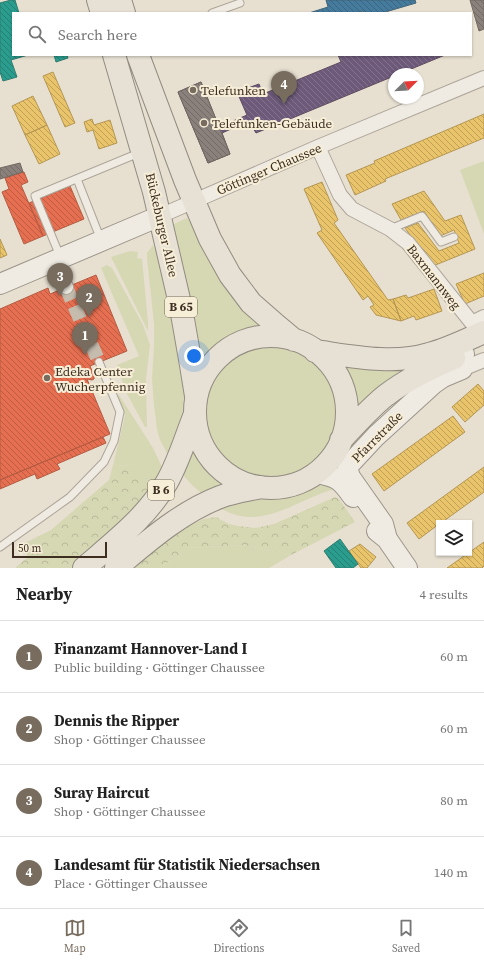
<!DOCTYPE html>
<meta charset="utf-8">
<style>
body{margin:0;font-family:"Source Serif 4",serif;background:#f2f2f2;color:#222}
.controls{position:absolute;right:12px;bottom:12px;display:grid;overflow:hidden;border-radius:0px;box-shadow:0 1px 3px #0004}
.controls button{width:36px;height:36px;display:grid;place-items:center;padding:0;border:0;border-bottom:1px solid #e0e0e0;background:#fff;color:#222;font:20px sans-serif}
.compass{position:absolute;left:388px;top:68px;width:36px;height:36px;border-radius:50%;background:#fff;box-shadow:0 1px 3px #0004;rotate:66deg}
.scale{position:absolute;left:12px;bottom:10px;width:95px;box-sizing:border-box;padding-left:4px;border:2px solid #3d2e20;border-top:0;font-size:11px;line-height:14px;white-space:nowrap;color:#3d2e20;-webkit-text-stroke:3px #f7eed8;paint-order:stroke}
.you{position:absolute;left:194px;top:356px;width:14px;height:14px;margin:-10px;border:3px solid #fff;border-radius:50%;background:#1a73e8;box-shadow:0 0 0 6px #1a73e833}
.badge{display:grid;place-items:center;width:26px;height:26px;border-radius:50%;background:#786c5e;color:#fff;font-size:13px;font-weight:700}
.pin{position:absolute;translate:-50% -33px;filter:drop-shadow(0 1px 2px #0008)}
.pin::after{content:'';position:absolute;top:21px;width:14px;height:12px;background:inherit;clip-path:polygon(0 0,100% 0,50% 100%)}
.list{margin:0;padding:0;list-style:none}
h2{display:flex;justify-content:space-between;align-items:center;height:52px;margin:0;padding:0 16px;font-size:17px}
h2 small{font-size:13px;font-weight:400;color:#767676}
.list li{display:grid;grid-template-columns:26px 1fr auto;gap:12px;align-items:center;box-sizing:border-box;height:72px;padding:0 16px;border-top:1px solid #e0e0e0}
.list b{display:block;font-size:15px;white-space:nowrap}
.list p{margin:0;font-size:13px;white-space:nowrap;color:#767676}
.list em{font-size:13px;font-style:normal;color:#767676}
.icon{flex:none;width:22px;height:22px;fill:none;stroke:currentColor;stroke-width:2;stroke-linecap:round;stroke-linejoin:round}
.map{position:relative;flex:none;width:484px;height:568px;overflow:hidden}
.search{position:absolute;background:#fff;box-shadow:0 1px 3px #0004;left:12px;right:12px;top:12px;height:44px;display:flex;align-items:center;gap:10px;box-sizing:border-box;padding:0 14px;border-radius:0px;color:#767676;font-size:15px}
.sheet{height:340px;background:#fff}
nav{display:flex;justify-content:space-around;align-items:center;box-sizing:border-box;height:56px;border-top:1px solid #e0e0e0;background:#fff;font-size:11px;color:#767676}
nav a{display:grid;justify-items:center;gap:2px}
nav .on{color:#786c5e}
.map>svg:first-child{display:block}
.green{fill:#d6d7b3}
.forest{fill:url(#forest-crowns)}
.homes{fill:url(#homes-back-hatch);stroke:#b59754}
.shops{fill:url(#shops-back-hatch);stroke:#b45c42}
.offices{fill:url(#offices-back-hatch);stroke:#5f4c5f}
.schools{fill:url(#schools-back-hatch);stroke:#307c6e}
.public{fill:url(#public-back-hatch);stroke:#436478}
.industry{fill:url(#industry-back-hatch);stroke:#736860}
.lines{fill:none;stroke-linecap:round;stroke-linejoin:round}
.street-tunnel{stroke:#c5bcae;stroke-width:14;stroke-dasharray:14 7;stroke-linecap:butt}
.lane-casing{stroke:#ada599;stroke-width:9}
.street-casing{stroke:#ada599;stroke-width:16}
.secondary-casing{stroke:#9c958a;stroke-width:22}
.primary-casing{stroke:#928b80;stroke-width:24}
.lane{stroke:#efebe3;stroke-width:7}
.street{stroke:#efebe3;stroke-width:14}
.secondary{stroke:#efebe3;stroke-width:20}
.primary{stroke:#e6e1d4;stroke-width:22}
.poi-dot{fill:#786c5e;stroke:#f7eed8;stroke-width:1.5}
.labels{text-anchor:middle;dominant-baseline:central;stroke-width:4;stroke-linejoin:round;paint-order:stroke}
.shield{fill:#f7eed8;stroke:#756857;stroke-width:1}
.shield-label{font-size:12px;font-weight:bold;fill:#3d2e20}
.poi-label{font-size:13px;fill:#3d2e20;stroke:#f7eed8;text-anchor:start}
.street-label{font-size:13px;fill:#3d2e20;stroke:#f7eed8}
</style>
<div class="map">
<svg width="484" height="568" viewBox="0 0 484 568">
<defs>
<pattern id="forest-crowns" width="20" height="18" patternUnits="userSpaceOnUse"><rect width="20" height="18" fill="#d6d7b3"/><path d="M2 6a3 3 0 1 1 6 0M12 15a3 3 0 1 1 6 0" fill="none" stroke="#b9b99a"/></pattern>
<pattern id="homes-back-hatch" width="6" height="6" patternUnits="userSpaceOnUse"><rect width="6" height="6" fill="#e9c46a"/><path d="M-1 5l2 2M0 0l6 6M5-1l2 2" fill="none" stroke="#bea057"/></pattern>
<pattern id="shops-back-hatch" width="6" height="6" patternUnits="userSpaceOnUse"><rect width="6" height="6" fill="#e76f51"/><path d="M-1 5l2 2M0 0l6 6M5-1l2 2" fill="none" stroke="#bc5c43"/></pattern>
<pattern id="offices-back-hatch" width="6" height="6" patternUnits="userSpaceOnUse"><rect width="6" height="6" fill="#6d597a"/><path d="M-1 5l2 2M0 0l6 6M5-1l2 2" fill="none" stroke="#83738a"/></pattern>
<pattern id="schools-back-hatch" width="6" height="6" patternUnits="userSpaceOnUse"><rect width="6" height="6" fill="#2a9d8f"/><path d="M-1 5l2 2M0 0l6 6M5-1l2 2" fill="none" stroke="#258074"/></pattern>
<pattern id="public-back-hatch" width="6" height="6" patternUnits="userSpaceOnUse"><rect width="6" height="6" fill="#457b9d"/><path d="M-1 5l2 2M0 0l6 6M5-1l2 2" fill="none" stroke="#3b6580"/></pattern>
<pattern id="industry-back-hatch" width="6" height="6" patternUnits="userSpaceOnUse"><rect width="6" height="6" fill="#8a817c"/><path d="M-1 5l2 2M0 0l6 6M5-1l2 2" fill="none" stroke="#726a65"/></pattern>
</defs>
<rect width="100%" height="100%" fill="#e7e0d1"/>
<!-- green -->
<path class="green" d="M484,161V234L460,170Z
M187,218L192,224L199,240L263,322L261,327C233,330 218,342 201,363L174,237V224Z
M153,245L160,255L183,373L184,396L183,410L181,424L170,459L160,440L157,430L154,405L152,379L154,345V324L147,258V253Z
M130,251L138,252L137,258L142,259L148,322V331L111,257Z
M107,265L112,268L143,325L150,345L146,379L147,427H145L126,392L117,365L139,356L101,268Z
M204 411a66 66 0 1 1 132 0a66 66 0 1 1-132 0Z
M345,364L404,369L356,413L353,388L350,375Z
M119,395L153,448L162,467L151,490L137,466L113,465L125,416L116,396Z
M193,448C202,465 210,474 226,484L202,494L192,485L182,474Z
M325,484L335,489C296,499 263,532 222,509L237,502L269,499L287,496Z
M243,545L291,555L269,568H157L180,556L185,548Z"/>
<!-- forest -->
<path class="forest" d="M113,465L137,466L151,490L100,544L71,568H15L28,557L21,545L51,530L109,480Z
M335,497L339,499L355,522L291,555L243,545L185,548L180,556L157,568H132L182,529L203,519L216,517L229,524L238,526L256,528L274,524Z"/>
<!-- homes -->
<path class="homes" d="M53,72L75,123L65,127L43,76Z
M33,96L47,125L25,135L12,106Z
M484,114V138L385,179L386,181L355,195L346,175L375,163L374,161Z
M92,119L94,125L110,120L117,143L99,149L93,130L87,132L84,122Z
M47,125L60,154L39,164L25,135Z
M322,182L338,220L334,223L388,300L393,299L401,321L376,315L370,307L374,305L368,296L363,300L317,233L322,230L304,189Z
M424,191L445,221L461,215L475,249L433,266L405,228L418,223L439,251L459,243L454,230L440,236L424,211L401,220L392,204Z
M0,239L7,255L0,258Z
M484,273V296L465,304L456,284Z
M434,289L442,311L416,320L414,316L401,321L393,299L406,295L408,298Z
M478,384L484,391V405L465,422L452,407Z
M453,416L465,432L384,491L372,474Z
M484,467V492L441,523H439V524L419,539L407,523Z
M484,542V566L482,568H447Z
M360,544L376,557L367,568H361L349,551Z"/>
<!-- shops -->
<path class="shops" d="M23,172H24L28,182L21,185L43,236L24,244L2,192L9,189L5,178Z
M70,186L84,219L43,236L29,203Z
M96,275L127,351L90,366L94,376V379L92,380L87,379L110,434L0,480V309L48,288L50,294Z
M103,437L106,443L57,464L60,469L37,479L35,474L0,489V480Z"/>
<!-- offices -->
<path class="offices" d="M338,55H445L399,74H394V76L256,133L249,121L222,133L230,154L208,163L178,92L201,82L219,127L247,115L237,92L259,84L263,94L341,62Z"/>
<!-- schools -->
<path class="schools" d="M11,0H15L19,13H13V55H28L11,60L17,77L3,81L0,72V3Z
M54,55H67L68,58L56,62Z
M340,539L358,564L353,568H336L324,551Z"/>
<!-- public -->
<path class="public" d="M326,0H415L416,3L382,13H364L363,11L355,13H309L328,7Z"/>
<!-- industry -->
<path class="industry" d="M470,0H484V29L479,31Z
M201,82L230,154L208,163L178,92Z
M20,163L23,172L0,179V168Z"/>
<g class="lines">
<!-- street-tunnel -->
<path class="street-tunnel" d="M66,287L99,362"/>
<!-- lane casing -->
<g class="lane-casing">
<path id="lane" d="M212,13L240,3
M77,179L101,240
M390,229L422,216L441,242L454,237
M60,256L35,196L139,153
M0,547L70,497L104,462L114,441L120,412L99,362"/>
</g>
<!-- street casing -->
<g class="street-casing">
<path id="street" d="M318,147L340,195L352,209L390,229L408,243L472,323
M160,216L318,147L484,78
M54,262L66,287
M472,323L484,317
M462,369L484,360"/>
</g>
<!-- secondary casing -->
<g class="secondary-casing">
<path id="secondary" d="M0,284L160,216
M316,473C337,476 341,480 353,497
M377,531L387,539L407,568
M387,539L383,524L350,477L348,471V466L376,436L433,384L443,377L462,369L464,354"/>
</g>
<!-- primary casing -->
<g class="primary-casing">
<path id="primary" d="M98,0L102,13
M120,0L124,13
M114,55L154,192L181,308L191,365L196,396
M138,55L185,180L210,239L230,275L251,303L275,324L294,340
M195 412a76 76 0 1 1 152 0a76 76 0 1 1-152 0Z
M315,351C351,356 393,365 429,354C448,349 466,340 484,332
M341,440C355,425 369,409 385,396C407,379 429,369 454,358
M84,568C114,542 147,517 167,482C179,461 186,436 195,414
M116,568C148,541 181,512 220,497C233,492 248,490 261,487"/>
</g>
<!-- lane -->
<use href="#lane" class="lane"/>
<!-- street -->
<use href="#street" class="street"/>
<!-- secondary -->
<use href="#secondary" class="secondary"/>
<!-- primary -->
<use href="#primary" class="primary"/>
</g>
<!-- markers -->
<g class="poi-dot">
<circle cx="193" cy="90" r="4"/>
<circle cx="204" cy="123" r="4"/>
<circle cx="47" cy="378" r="4"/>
</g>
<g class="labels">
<!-- shield labels -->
<g class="shield">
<rect x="165" y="297" width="32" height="20" rx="3"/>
<rect x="148" y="480" width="26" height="20" rx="3"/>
</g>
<g class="shield-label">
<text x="181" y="307">B 65</text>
<text x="161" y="490">B 6</text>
</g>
<!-- poi labels -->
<g class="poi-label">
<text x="201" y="90">Telefunken</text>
<text x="212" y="123">Telefunken-Gebäude</text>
<text x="55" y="371">Edeka Center<tspan x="55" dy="15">Wucherpfennig</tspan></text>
</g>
<!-- street labels -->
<g class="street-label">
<text transform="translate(269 169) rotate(-23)">Göttinger Chaussee</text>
<text transform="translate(162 225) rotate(77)">Bückeburger Allee</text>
<text transform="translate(434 277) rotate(52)">Baxmannweg</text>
<text transform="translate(377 437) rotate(-45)">Pfarrstraße</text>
</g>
</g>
</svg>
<div class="controls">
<button><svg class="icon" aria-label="layers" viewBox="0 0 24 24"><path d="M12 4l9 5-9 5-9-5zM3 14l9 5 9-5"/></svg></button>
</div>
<svg class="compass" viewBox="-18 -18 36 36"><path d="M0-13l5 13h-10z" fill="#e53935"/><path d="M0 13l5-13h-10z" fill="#767676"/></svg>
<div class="scale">50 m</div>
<div class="you"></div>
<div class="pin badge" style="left:85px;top:355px">1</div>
<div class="pin badge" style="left:89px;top:317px">2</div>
<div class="pin badge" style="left:60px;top:296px">3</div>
<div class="pin badge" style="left:284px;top:104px">4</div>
<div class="search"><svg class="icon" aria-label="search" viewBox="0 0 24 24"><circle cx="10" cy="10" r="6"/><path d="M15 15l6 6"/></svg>Search here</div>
</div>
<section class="sheet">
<h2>Nearby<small>4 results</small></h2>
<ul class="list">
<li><span class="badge">1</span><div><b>Finanzamt Hannover-Land I</b><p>Public building · Göttinger Chaussee</p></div><em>60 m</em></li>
<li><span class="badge">2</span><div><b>Dennis the Ripper</b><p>Shop · Göttinger Chaussee</p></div><em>60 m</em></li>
<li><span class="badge">3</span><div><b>Suray Haircut</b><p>Shop · Göttinger Chaussee</p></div><em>80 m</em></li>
<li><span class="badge">4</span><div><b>Landesamt für Statistik Niedersachsen</b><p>Place · Göttinger Chaussee</p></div><em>140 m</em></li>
</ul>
</section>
<nav>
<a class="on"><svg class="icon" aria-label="map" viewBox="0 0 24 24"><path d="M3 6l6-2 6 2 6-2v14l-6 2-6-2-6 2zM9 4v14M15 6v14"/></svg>Map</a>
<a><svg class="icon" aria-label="directions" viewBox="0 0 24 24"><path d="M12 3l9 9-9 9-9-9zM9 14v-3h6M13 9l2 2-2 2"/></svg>Directions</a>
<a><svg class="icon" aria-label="saved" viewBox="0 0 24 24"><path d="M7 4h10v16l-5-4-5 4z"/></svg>Saved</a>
</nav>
